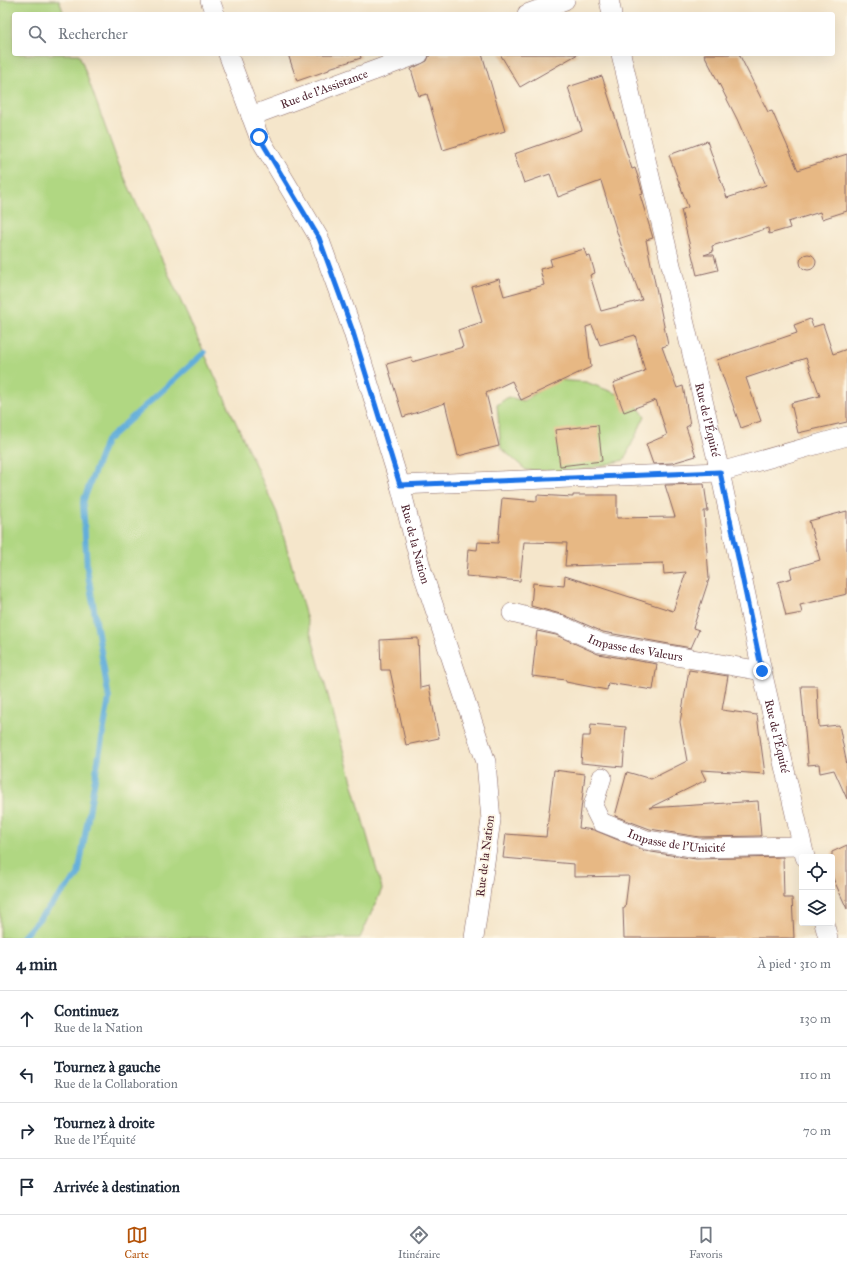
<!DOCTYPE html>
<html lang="fr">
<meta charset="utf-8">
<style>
body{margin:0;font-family:"IM FELL Great Primer",serif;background:#f6f6f7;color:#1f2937}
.controls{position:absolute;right:12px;bottom:12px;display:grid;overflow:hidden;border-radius:4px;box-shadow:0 4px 16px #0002}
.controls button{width:36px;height:36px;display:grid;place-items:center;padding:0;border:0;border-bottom:1px solid #e0e1e3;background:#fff;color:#1f2937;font:20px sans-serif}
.stop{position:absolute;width:12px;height:12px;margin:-9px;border:3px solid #1a73e8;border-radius:50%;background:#fff}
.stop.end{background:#1a73e8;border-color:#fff;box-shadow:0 1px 4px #0008}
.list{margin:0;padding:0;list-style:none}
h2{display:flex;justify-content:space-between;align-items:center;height:52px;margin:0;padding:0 16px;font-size:17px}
h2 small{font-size:13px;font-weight:400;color:#747a83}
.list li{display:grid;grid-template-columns:26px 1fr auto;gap:12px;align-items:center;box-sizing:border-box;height:56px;padding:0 16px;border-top:1px solid #e0e1e3}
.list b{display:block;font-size:15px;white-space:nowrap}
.list p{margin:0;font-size:13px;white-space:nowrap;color:#747a83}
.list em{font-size:13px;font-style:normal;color:#747a83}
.icon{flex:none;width:22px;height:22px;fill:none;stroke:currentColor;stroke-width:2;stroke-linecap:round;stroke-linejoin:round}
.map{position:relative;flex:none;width:847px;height:938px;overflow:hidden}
.search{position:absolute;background:#fff;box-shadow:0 4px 16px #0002;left:12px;right:12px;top:12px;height:44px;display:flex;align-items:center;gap:10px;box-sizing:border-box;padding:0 14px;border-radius:4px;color:#747a83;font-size:15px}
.sheet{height:276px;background:#fff}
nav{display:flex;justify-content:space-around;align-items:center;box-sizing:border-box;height:56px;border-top:1px solid #e0e1e3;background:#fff;font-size:11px;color:#747a83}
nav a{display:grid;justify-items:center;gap:2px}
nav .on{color:#b45309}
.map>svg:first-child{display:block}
.green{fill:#b0d782;stroke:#7d7b56}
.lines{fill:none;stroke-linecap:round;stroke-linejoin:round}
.stream{stroke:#62aeda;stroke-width:6}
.building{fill:#e7b884}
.minor-casing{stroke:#866563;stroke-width:20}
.minor{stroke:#fff;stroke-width:19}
.route{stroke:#1a73e8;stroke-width:5}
.labels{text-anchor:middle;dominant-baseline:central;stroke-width:3.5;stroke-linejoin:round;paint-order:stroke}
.street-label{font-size:12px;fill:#4a1f2b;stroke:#fcf5e5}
</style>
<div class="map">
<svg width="847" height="938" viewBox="0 0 847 938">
<rect width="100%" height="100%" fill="#fcf5e5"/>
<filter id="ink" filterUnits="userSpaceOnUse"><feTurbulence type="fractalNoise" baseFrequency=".025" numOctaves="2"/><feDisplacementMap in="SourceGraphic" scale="8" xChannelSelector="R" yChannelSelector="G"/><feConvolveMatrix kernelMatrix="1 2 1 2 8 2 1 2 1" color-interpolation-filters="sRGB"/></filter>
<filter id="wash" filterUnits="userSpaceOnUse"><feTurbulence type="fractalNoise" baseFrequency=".012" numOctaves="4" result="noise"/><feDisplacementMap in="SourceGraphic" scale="16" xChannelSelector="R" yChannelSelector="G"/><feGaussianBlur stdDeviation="0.9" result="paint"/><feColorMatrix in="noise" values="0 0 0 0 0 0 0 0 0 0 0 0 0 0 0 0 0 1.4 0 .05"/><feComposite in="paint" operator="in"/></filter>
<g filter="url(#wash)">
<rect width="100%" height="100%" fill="#f5e6cb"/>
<!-- green -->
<path class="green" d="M0,0H59L64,14H14V54H79L119,165L277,513L382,889L360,938H0Z
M555,380L586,382L631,399L645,416L624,460L574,472L526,470L501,448L497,405L508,397L524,401Z"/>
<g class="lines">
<!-- stream -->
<path class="stream" d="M22,938L78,875L109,699L87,568L83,502L106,441L204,353"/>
</g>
<g id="blocks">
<!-- building -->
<path class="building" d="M288,54H360L361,58L329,68V70L297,81Z
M430,54H482L505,131L443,150L427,94L419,96L411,69L427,61Z
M500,54H578L520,87Z
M704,54H739L768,112L772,111L798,170L847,154V211L822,219L820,212L788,222L790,228L769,234L768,228L712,246L713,252L704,255H714L718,270L697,275L681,210L688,207L669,155L707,141L727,198L766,185L737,119Z
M602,76L632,169L635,168L640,183L643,194L640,195L653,238L646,240L668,345L662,347L677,388L683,386L690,425L686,427L696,456L672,463L653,464L646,444L667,435L656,400L624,412L613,383L645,371L635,335L600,345L592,325L586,327L591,367L521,400L512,381L486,393L499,446L458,456L445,403L403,417L387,364L411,357L412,362L463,347L458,330L482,322L472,287L499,279L504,296L544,285L540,269L552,266L550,259L584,249L587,257L590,256L595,273L590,275L601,311L642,300L622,248L601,181L558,197L550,174L524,183L514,154L582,130L568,87Z
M800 262a8 8 0 1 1 16 0a8 8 0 1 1-16 0Z
M810,319L813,327L823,324L833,354L847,349V422L798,433L791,403L820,396L806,358L746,378L761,421L741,428L717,360L797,333L794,325Z
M598,425L602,461L560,466L555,430Z
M704,484L708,511H704L709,579L693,628L699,630L691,648L603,632L564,615L531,606L533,583L564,586L565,576L673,611L686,572L664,574L663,563L565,566L567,543L524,542L520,581L466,576L468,549L477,550L478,542L498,543L502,498L537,501V495L573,497V495H617V518L675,517L665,485Z
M847,511V594L800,605L802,613L786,616L778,582L792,578L790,569L820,560L809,521Z
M537,631L556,635L598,654L657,664L653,690L608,683L607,690L566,682V680L532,676Z
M418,638L420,688L429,686L439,738L406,745L390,670H381L380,640Z
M689,670L728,676L722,710L757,715L765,774L701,770L706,780L649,808L758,801L761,836L699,837L650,829L615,816L627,772L651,779L687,761L680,722Z
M801,686H817L819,727L839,725L847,765V799L834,770L820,773L819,764L808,765Z
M591,724L626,727L623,767L581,763L583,736H590Z
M554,770L585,774L579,828L594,830L645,851L696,859L783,857L784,898H792L794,938H624L623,908H625L629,876L574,877V864L503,858L506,834L546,837Z
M847,845V909L832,876V852Z"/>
</g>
</g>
<g filter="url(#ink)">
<use href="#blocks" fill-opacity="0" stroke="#866563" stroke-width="1"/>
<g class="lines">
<!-- minor casing -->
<g class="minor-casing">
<g id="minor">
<path d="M210,0L215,14"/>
<path d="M609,0L612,14"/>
<path d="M527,14L565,0"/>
<path id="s1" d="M228,54L259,137L319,238L352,329L400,485L422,571L486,762L491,820L474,938"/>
<path id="s2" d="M621,54L720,472L762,671L805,857"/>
<path id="s3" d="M251,116L419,54"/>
<path d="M400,485L720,472L847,436"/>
<path id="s4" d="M512,613L560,625L600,643L762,671"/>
<path id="s5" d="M602,777L593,806L601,822L647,840L698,848L802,846"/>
<path d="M824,923L828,938"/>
</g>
</g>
<!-- minor -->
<use href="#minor" class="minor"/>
</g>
</g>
<g class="lines" filter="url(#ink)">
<!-- route -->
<path class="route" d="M259,137L319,238L352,329L400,485L720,472L762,671"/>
</g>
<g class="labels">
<!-- street labels -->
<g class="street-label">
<text stroke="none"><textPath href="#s3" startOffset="78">Rue de l'Assistance</textPath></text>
<text stroke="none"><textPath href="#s2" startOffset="376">Rue de l'Équité</textPath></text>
<text stroke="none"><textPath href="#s1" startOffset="527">Rue de la Nation</textPath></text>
<text stroke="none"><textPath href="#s4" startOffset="129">Impasse des Valeurs</textPath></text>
<text stroke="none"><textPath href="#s2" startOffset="700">Rue de l'Équité</textPath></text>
<text stroke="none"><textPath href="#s5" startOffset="127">Impasse de l'Unicité</textPath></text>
<text transform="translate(485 856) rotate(-83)">Rue de la Nation</text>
</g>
</g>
</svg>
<div class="controls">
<button><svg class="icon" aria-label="locate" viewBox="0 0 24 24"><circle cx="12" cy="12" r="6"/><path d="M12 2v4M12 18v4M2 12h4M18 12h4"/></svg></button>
<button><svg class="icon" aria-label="layers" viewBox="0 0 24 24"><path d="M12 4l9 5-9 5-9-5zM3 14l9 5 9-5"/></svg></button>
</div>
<div class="stop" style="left:259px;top:137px"></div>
<div class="stop end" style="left:762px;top:671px"></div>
<div class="search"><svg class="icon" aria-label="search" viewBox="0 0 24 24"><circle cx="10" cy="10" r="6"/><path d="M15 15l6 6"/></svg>Rechercher</div>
</div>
<section class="sheet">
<h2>4 min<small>À pied · 310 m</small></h2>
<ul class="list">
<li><svg class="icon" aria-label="ahead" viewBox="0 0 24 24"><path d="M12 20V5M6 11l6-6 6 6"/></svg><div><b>Continuez</b><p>Rue de la Nation</p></div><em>130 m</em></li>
<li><svg class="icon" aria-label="left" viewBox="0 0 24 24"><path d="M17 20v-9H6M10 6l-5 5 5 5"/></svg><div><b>Tournez à gauche</b><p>Rue de la Collaboration</p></div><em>110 m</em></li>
<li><svg class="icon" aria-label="right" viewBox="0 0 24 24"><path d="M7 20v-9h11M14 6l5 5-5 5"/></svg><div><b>Tournez à droite</b><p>Rue de l'Équité</p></div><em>70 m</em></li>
<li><svg class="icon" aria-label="arrive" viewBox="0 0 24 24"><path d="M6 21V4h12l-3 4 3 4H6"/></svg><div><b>Arrivée à destination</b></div></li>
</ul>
</section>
<nav>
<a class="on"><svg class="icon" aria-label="map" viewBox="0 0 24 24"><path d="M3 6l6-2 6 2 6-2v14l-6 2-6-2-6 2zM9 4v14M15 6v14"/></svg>Carte</a>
<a><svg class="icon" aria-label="directions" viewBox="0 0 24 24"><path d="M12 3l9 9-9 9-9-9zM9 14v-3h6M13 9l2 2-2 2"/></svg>Itinéraire</a>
<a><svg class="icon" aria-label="saved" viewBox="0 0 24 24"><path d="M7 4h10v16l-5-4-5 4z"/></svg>Favoris</a>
</nav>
